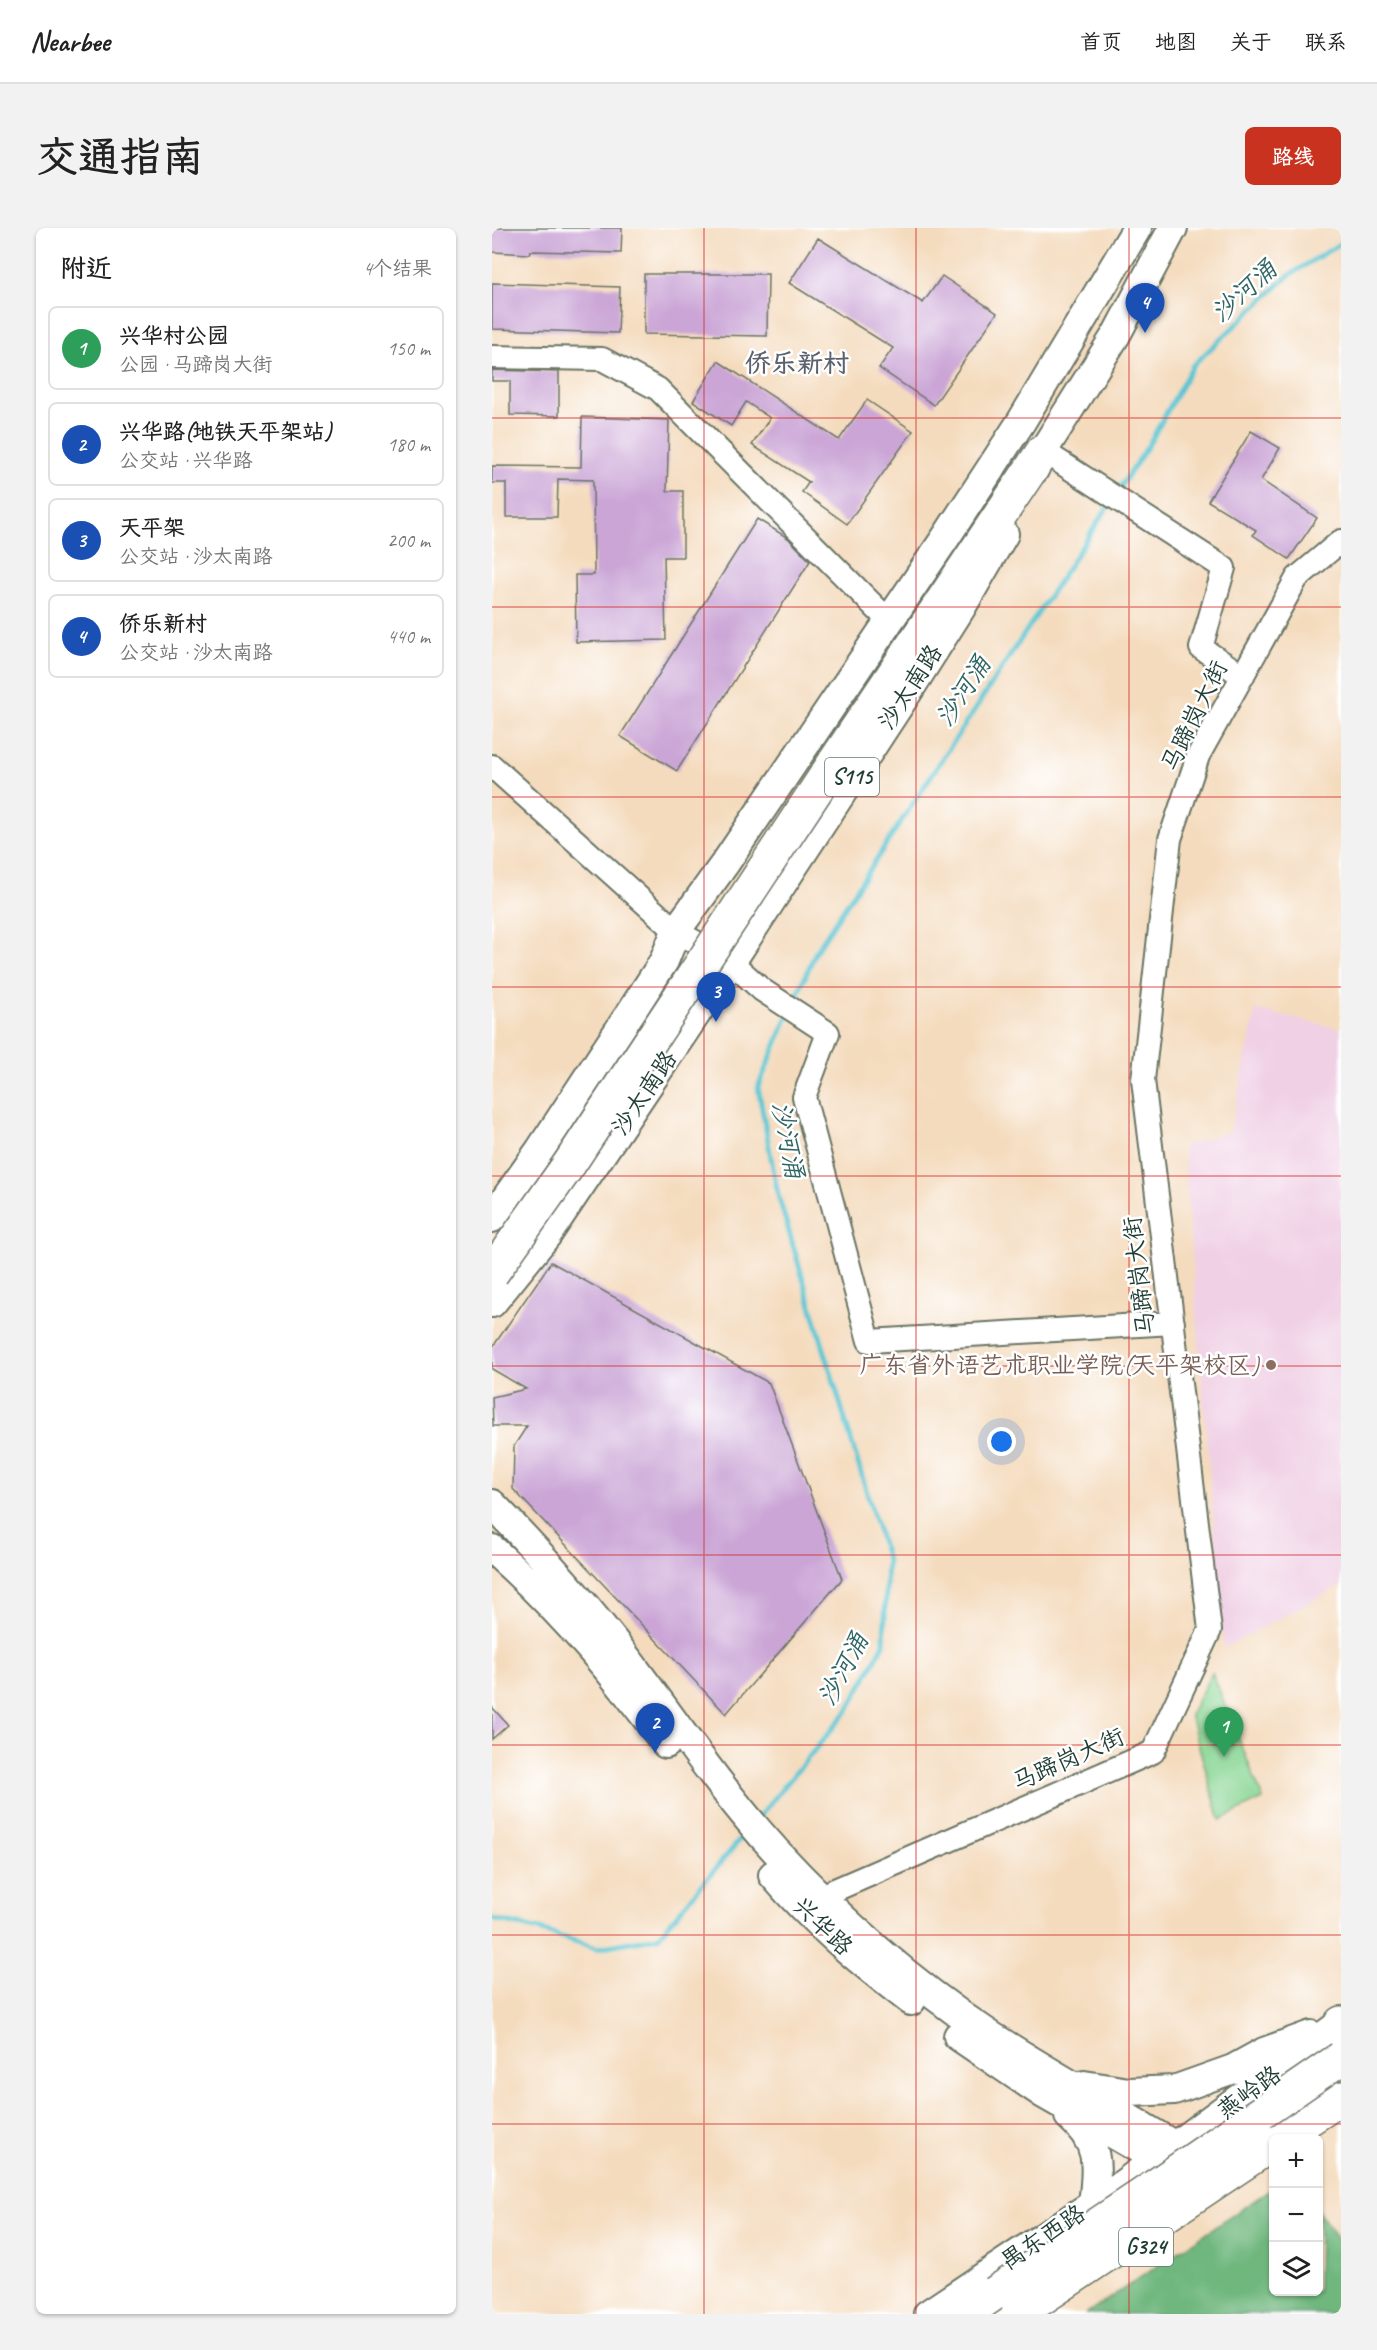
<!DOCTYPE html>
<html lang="zh">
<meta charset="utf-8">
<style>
body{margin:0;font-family:Caveat,"LXGW WenKai TC",sans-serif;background:#f2f2f2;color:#222}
.controls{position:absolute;right:18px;bottom:18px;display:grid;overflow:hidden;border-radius:9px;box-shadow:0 2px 4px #0004}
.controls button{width:54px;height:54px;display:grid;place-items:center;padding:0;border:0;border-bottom:2px solid #e0e0e0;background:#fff;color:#222;font:30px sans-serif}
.you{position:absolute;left:510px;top:1214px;width:21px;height:21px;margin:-15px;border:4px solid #fff;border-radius:50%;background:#1a73e8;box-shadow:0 0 0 9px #1a73e833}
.badge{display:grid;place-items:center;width:39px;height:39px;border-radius:50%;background:#c8321e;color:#fff;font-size:20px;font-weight:700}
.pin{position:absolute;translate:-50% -50px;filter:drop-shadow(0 2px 3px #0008)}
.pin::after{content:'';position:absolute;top:32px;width:21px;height:18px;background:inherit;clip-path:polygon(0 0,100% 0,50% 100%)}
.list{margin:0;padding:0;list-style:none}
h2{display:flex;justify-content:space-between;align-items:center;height:78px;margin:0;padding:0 24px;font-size:26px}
h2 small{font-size:20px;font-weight:400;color:#767676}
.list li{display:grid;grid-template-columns:39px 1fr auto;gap:18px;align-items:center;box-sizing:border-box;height:84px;margin:0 12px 12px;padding:0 12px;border:2px solid #e0e0e0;border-radius:9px}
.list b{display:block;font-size:22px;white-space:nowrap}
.list p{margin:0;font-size:20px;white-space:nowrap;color:#767676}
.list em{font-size:20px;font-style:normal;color:#767676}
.icon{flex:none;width:33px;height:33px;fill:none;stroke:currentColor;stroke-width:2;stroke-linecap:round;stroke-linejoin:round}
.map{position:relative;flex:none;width:849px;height:2086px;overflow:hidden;border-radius:9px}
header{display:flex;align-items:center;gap:36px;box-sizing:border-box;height:84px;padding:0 30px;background:#fff;border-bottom:2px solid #e0e0e0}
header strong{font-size:28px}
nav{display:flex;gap:33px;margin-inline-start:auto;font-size:21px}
.intro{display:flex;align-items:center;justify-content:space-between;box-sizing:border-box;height:144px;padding:0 36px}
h1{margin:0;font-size:42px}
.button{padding:15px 27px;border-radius:9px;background:#c8321e;color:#fff;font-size:21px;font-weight:700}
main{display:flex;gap:36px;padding:0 36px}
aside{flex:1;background:#fff;border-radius:9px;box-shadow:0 2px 4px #0004}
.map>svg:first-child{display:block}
.built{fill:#f0d0e5}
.green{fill:#8ad694;stroke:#548a64;stroke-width:1.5}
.forest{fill:#6fb77e;stroke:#477a59;stroke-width:1.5}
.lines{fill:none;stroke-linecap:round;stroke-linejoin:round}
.stream{stroke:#59c5d2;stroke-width:5}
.building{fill:#caa5d6}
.minor-casing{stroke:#6a7464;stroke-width:26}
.major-casing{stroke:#6a7464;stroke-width:32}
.highway-casing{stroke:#6a7464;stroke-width:36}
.minor{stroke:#fff;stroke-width:22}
.major{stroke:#fff;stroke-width:28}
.highway{stroke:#fff;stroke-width:33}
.highway-bridge-casing{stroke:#6a7464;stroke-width:36;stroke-linecap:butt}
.highway-bridge{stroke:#fff;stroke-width:33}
.grid{fill:none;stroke:#d62828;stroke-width:1.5;stroke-opacity:0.55}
.education-dot{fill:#8d6e63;stroke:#fff;stroke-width:2}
.labels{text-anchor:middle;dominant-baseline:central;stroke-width:5;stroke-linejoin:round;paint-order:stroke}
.shield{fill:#fff;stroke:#627771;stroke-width:1.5}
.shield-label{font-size:22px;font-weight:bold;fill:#1f3d34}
.street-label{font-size:24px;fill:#1f3d34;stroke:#fff}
.education-label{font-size:24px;fill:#785e54;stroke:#fff;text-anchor:end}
.water-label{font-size:26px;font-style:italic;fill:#306663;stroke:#fff}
.neighbourhood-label{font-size:26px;font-weight:bold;fill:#5b616d;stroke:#fff}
</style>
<header>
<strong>Nearbee</strong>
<nav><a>首页</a><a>地图</a><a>关于</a><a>联系</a></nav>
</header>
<div class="intro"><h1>交通指南</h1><a class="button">路线</a></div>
<main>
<aside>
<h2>附近<small>4个结果</small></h2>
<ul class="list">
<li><span class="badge" style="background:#2e9e5b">1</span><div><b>兴华村公园</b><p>公园 · 马蹄岗大街</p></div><em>150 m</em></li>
<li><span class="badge" style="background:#1a4fb4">2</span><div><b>兴华路(地铁天平架站)</b><p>公交站 · 兴华路</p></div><em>180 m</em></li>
<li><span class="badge" style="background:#1a4fb4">3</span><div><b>天平架</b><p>公交站 · 沙太南路</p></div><em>200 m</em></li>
<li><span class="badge" style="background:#1a4fb4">4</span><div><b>侨乐新村</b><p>公交站 · 沙太南路</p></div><em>440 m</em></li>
</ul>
</aside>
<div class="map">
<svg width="849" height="2086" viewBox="0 0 849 2086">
<rect width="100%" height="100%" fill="#fff"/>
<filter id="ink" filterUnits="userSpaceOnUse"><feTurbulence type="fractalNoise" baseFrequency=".0167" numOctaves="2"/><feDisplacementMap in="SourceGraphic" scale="12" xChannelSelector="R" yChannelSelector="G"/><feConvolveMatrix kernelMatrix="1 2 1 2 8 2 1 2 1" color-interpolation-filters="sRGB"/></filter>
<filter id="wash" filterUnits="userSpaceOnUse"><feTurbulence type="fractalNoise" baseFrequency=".008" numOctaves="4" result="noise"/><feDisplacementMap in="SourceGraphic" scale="24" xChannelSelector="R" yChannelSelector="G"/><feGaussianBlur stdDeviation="1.35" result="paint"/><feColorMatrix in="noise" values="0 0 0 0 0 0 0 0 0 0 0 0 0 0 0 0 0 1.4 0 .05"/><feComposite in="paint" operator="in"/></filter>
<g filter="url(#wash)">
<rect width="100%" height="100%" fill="#f4dbbe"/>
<!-- built -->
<path class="built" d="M764,782L849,801V1357L732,1420L691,918L738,903Z"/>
<!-- green -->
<path class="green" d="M720,1444L771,1571L728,1592L698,1487Z"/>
<!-- forest -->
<path class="forest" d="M781,1960L782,2064H826L827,1984L849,2015V2086H594Z"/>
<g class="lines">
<!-- stream -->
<path class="stream" d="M625,264L657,216L701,137L796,48L849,15
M302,775L324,723L619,274
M266,1590L356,1482L392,1416L395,1332L286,967L266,859L297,786
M0,1691L44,1701L105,1720L166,1709L256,1602"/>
</g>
<g id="blocks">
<!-- building -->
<path class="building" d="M0,0H130L129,25L38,23L37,26L0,24Z
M326,10L431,75L450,48L505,85L442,177L387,140L401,120L297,55Z
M152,46H276L275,108L152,106Z
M0,55L128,59L126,105L0,101Z
M226,133L347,212L375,172L421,203L355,296L310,264L317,254L260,217L278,190L254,174L239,198L201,173Z
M0,142L67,144V188L18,187V153H0Z
M90,189L177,192L175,263H191V329H172L174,412L84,414L83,347H102L101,252L66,251L65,289H14V255H0V238L89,239Z
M759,203L788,220L769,252L825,290L797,331L761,307L764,302L716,273Z
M265,291L296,310L318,333L185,543L128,508Z
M59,1034L277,1155L350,1351L234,1486L21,1261L22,1218L35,1198H1L0,1169L34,1161L0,1141V1120Z
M0,1479L16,1497L0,1511Z"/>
</g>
</g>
<g filter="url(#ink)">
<use href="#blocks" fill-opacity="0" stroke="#6a7464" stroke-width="1.5"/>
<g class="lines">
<!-- minor casing -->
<g class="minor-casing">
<path id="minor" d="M0,129L110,131L166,161L388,384
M551,223L732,340L709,420L751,448
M0,538L184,703L239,734L270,762L336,805L312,869L377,1113L681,1095
M329,1668L661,1524L718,1402L651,852L678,611L706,528L805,350L849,313"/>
</g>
<!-- major casing -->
<g class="major-casing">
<path id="major" d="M542,242L551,223L624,107L681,0
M0,990L48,922L141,781L172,733L184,703L234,634L454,309L529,194L645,0
M0,1075L55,1007L239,734L417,462L469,380L512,306
M0,1276C55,1332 106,1390 152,1453C195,1511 234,1568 283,1622C346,1690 418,1754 495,1805C556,1845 621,1880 683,1918C692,1932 695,1942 685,1957
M0,1321C66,1379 122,1445 174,1516
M281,1647C321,1695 370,1735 419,1773
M466,1808L550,1865L665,1931L707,1942
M592,1857L637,1864L682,1862L741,1841L772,1824L819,1807
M577,1888C608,1915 606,1937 601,1975
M436,2086L631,1956L849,1795"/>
</g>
<!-- highway casing -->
<g class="highway-casing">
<path id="highway" d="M342,535L551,223
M849,1795V1820
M788,1910L849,1870
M473,2086L503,2065"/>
</g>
<!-- minor -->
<use href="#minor" class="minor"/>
<!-- major -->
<use href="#major" class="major"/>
<!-- highway -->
<use href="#highway" class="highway"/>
<!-- highway-bridge casing -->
<g class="highway-bridge-casing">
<path id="highway-bridge" d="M0,1045L78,935L342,535
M503,2065L650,1967L849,1830
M526,2086L782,1915"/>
</g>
<!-- highway-bridge -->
<use href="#highway-bridge" class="highway-bridge"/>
</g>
</g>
<!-- grid -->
<path class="grid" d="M212,0V2086M424,0V2086M637,0V2086M0,190H849M0,379H849M0,569H849M0,759H849M0,948H849M0,1138H849M0,1327H849M0,1517H849M0,1707H849M0,1896H849"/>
<!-- markers -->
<circle class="education-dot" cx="779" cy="1137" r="6"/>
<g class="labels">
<!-- shield labels -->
<g class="shield">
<rect x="333" y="530" width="54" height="38" rx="4.5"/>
<rect x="627" y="2000" width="54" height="38" rx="4.5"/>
</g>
<g class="shield-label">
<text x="360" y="549">S115</text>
<text x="654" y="2019">G324</text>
</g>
<!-- street labels -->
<g class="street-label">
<text transform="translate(418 459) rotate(-57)">沙太南路</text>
<text transform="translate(702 488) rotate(-64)">马蹄岗大街</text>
<text transform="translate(152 865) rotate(-56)">沙太南路</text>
<text transform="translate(647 1048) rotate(-97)">马蹄岗大街</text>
<text transform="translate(576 1531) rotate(-24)">马蹄岗大街</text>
<text transform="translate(331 1698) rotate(44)">兴华路</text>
<text transform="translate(757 1864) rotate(-36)">燕岭路</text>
<text transform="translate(551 2009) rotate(-34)">禺东西路</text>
</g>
<!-- education labels -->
<g class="education-label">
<text x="767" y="1137">广东省外语艺术职业学院(天平架校区)</text>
</g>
<!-- water labels -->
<g class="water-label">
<text transform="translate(752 63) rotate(-42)">沙河涌</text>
<text transform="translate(471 463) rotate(-57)">沙河涌</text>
<text transform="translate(296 912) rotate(79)">沙河涌</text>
<text transform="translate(351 1441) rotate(-62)">沙河涌</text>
</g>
<!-- neighbourhood labels -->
<g class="neighbourhood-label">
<text x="305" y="135">侨乐新村</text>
</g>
</g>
</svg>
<div class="controls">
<button>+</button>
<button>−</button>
<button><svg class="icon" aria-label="layers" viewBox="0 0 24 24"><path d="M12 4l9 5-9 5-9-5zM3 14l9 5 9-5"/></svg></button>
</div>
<div class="you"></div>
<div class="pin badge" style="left:732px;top:1529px;background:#2e9e5b">1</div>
<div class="pin badge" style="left:163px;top:1525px;background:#1a4fb4">2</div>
<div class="pin badge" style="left:224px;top:794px;background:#1a4fb4">3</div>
<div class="pin badge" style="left:653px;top:105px;background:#1a4fb4">4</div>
</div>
</main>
